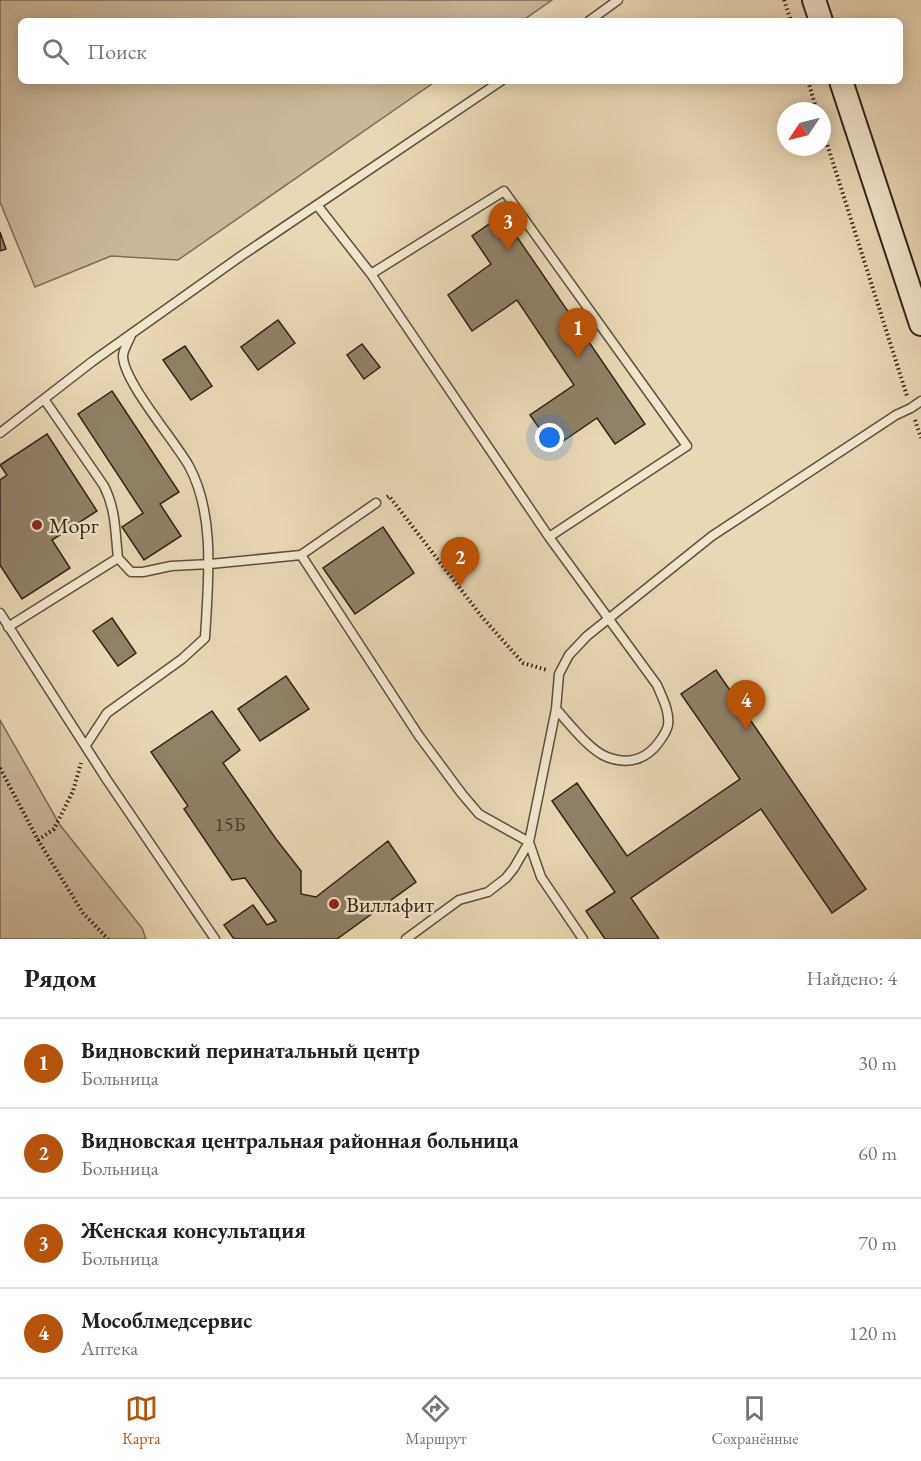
<!DOCTYPE html>
<html lang="ru">
<meta charset="utf-8">
<style>
body{margin:0;font-family:"EB Garamond",serif;background:#f2f2f2;color:#202124}
.compass{position:absolute;left:777px;top:102px;width:54px;height:54px;border-radius:50%;background:#fff;box-shadow:0 3px 15px #0003;rotate:235deg}
.you{position:absolute;left:550px;top:438px;width:21px;height:21px;margin:-15px;border:4px solid #fff;border-radius:50%;background:#1a73e8;box-shadow:0 0 0 9px #1a73e833}
.badge{display:grid;place-items:center;width:39px;height:39px;border-radius:50%;background:#b45309;color:#fff;font-size:20px;font-weight:700}
.pin{position:absolute;translate:-50% -50px;filter:drop-shadow(0 2px 3px #0008)}
.pin::after{content:'';position:absolute;top:32px;width:21px;height:18px;background:inherit;clip-path:polygon(0 0,100% 0,50% 100%)}
.list{margin:0;padding:0;list-style:none}
h2{display:flex;justify-content:space-between;align-items:center;height:78px;margin:0;padding:0 24px;font-size:26px}
h2 small{font-size:20px;font-weight:400;color:#757577}
.list li{display:grid;grid-template-columns:39px 1fr auto;gap:18px;align-items:center;box-sizing:border-box;height:90px;padding:0 24px;border-top:2px solid #e0e0e0}
.list b{display:block;font-size:22px;white-space:nowrap}
.list p{margin:0;font-size:20px;white-space:nowrap;color:#757577}
.list em{font-size:20px;font-style:normal;color:#757577}
.icon{flex:none;width:33px;height:33px;fill:none;stroke:currentColor;stroke-width:2;stroke-linecap:round;stroke-linejoin:round}
.map{position:relative;flex:none;width:921px;height:939px;overflow:hidden}
.search{position:absolute;background:#fff;box-shadow:0 3px 15px #0003;left:18px;right:18px;top:18px;height:66px;display:flex;align-items:center;gap:15px;box-sizing:border-box;padding:0 21px;border-radius:9px;color:#757577;font-size:22px}
.sheet{height:438px;background:#fff}
nav{display:flex;justify-content:space-around;align-items:center;box-sizing:border-box;height:84px;border-top:2px solid #e0e0e0;background:#fff;font-size:16px;color:#757577}
nav a{display:grid;justify-items:center;gap:3px}
nav .on{color:#b45309}
.map>svg:first-child{display:block}
.green{fill:#c9b998;stroke:#7c6e57;stroke-width:1.5}
.building{fill:#8f8268;stroke:#2f2416;stroke-width:1.5}
.lines{fill:none;stroke-linecap:round;stroke-linejoin:round}
.service-casing{stroke:#5d513d;stroke-width:11}
.secondary-casing{stroke:#2f2416;stroke-width:26}
.path{stroke:#2f2416;stroke-width:4;stroke-dasharray:1.5 3;stroke-linecap:butt}
.service{stroke:#f0e6ce;stroke-width:8}
.secondary{stroke:#f0e6ce;stroke-width:22}
.poi-dot{fill:#8f2418;stroke:#f0e6ce;stroke-width:2}
.labels{text-anchor:middle;dominant-baseline:central;stroke-width:5;stroke-linejoin:round;paint-order:stroke}
.number-label{font-size:20px;fill:#473c2a}
.poi-label{font-size:22px;fill:#2f2416;stroke:#f0e6ce;text-anchor:start}
</style>
<div class="map">
<svg width="921" height="939" viewBox="0 0 921 939">
<rect width="100%" height="100%" fill="#e8d8b3"/>
<filter id="stains"><feTurbulence type="fractalNoise" baseFrequency=".00333" numOctaves="4"/><feColorMatrix values="0 0 0 0 .2 0 0 0 0 .09 0 0 0 0 .02 0 0 0 .5 -.17"/></filter>
<radialGradient id="worn" r=".72"><stop offset=".6" stop-color="#630" stop-opacity="0"/><stop offset="1" stop-color="#630" stop-opacity=".3"/></radialGradient>
<!-- green -->
<path class="green" d="M0,0H552L522,21H21V81H436L178,260L111,256L35,287L0,202Z
M0,720L60,825L142,928L146,939H0Z"/>
<!-- building -->
<path class="building" d="M502,215L645,424L615,444L597,418L553,448L530,415L574,385L517,300L472,331L448,295L491,264L472,236Z
M0,232L6,249L0,251Z
M278,320L295,343L258,370L241,347Z
M362,344L380,367L364,379L347,355Z
M185,346L212,386L191,400L163,360Z
M112,391L179,492L160,504L181,536L144,560L122,527L143,513L78,414Z
M47,434L97,511L52,540L70,568L22,599L0,565V480L7,475L0,465Z
M383,527L414,573L355,614L323,568Z
M112,618L136,653L118,666L93,631Z
M716,670L866,889L832,913L761,809L631,898L659,939H605L586,911L615,892L552,801L577,783L627,856L740,779L681,694Z
M286,676L309,709L260,741L238,709Z
M212,711L240,750L223,763L276,839L301,871V894L316,897L388,841L416,882L337,939H234L224,925L253,905L267,925L276,921L245,878L232,880L184,809L188,806L151,752Z"/>
<g class="lines">
<!-- service casing -->
<g class="service-casing">
<path id="service" d="M589,21L618,0
M317,205L371,274L549,537L657,685C662,697 670,712 668,725C667,731 662,738 659,742C646,760 628,765 607,757C589,750 569,723 556,709
M371,274L504,191L687,446L549,537
M44,399L104,486C116,510 115,531 118,558
M0,433L93,361L241,256L501,81
M301,555L419,736L462,794L479,814L529,842L541,877L583,939
M0,613L107,780L215,939
M8,627L118,558L131,572H143L171,566L210,564L301,555L376,503
M86,745L107,713L182,659L205,638C208,583 216,516 189,466C175,441 123,381 123,356C123,350 129,341 131,335
M406,939L459,900L488,892L506,878L514,868L529,842L556,709L559,674L569,655L587,636L712,536L896,415L911,408L921,401"/>
</g>
<!-- secondary casing -->
<g class="secondary-casing">
<path id="secondary" d="M814,0L821,21
M841,81L921,324"/>
</g>
<!-- path -->
<path class="path" d="M784,0L791,21
M808,81L817,111
M822,128L907,396
M915,420L921,438
M387,497L389,496L482,617L523,663L547,670
M0,768L38,840L83,913L108,939
M38,840L54,829L73,791L81,763"/>
<!-- service -->
<use href="#service" class="service"/>
<!-- secondary -->
<use href="#secondary" class="secondary"/>
</g>
<!-- markers -->
<g class="poi-dot">
<circle cx="37" cy="525" r="6"/>
<circle cx="334" cy="904" r="6"/>
</g>
<g class="labels">
<!-- number labels -->
<g class="number-label">
<text x="230" y="824">15Б</text>
</g>
<!-- poi labels -->
<g class="poi-label">
<text x="49" y="525">Морг</text>
<text x="346" y="904">Виллафит</text>
</g>
</g>
<rect width="100%" height="100%" filter="url(#stains)"/>
<rect width="100%" height="100%" fill="url(#worn)"/>
</svg>
<svg class="compass" viewBox="-18 -18 36 36"><path d="M0-13l5 13h-10z" fill="#e53935"/><path d="M0 13l5-13h-10z" fill="#757577"/></svg>
<div class="you"></div>
<div class="pin badge" style="left:578px;top:358px">1</div>
<div class="pin badge" style="left:460px;top:587px">2</div>
<div class="pin badge" style="left:508px;top:251px">3</div>
<div class="pin badge" style="left:746px;top:730px">4</div>
<div class="search"><svg class="icon" aria-label="search" viewBox="0 0 24 24"><circle cx="10" cy="10" r="6"/><path d="M15 15l6 6"/></svg>Поиск</div>
</div>
<section class="sheet">
<h2>Рядом<small>Найдено: 4</small></h2>
<ul class="list">
<li><span class="badge">1</span><div><b>Видновский перинатальный центр</b><p>Больница</p></div><em>30 m</em></li>
<li><span class="badge">2</span><div><b>Видновская центральная районная больница</b><p>Больница</p></div><em>60 m</em></li>
<li><span class="badge">3</span><div><b>Женская консультация</b><p>Больница</p></div><em>70 m</em></li>
<li><span class="badge">4</span><div><b>Мособлмедсервис</b><p>Аптека</p></div><em>120 m</em></li>
</ul>
</section>
<nav>
<a class="on"><svg class="icon" aria-label="map" viewBox="0 0 24 24"><path d="M3 6l6-2 6 2 6-2v14l-6 2-6-2-6 2zM9 4v14M15 6v14"/></svg>Карта</a>
<a><svg class="icon" aria-label="directions" viewBox="0 0 24 24"><path d="M12 3l9 9-9 9-9-9zM9 14v-3h6M13 9l2 2-2 2"/></svg>Маршрут</a>
<a><svg class="icon" aria-label="saved" viewBox="0 0 24 24"><path d="M7 4h10v16l-5-4-5 4z"/></svg>Сохранённые</a>
</nav>
